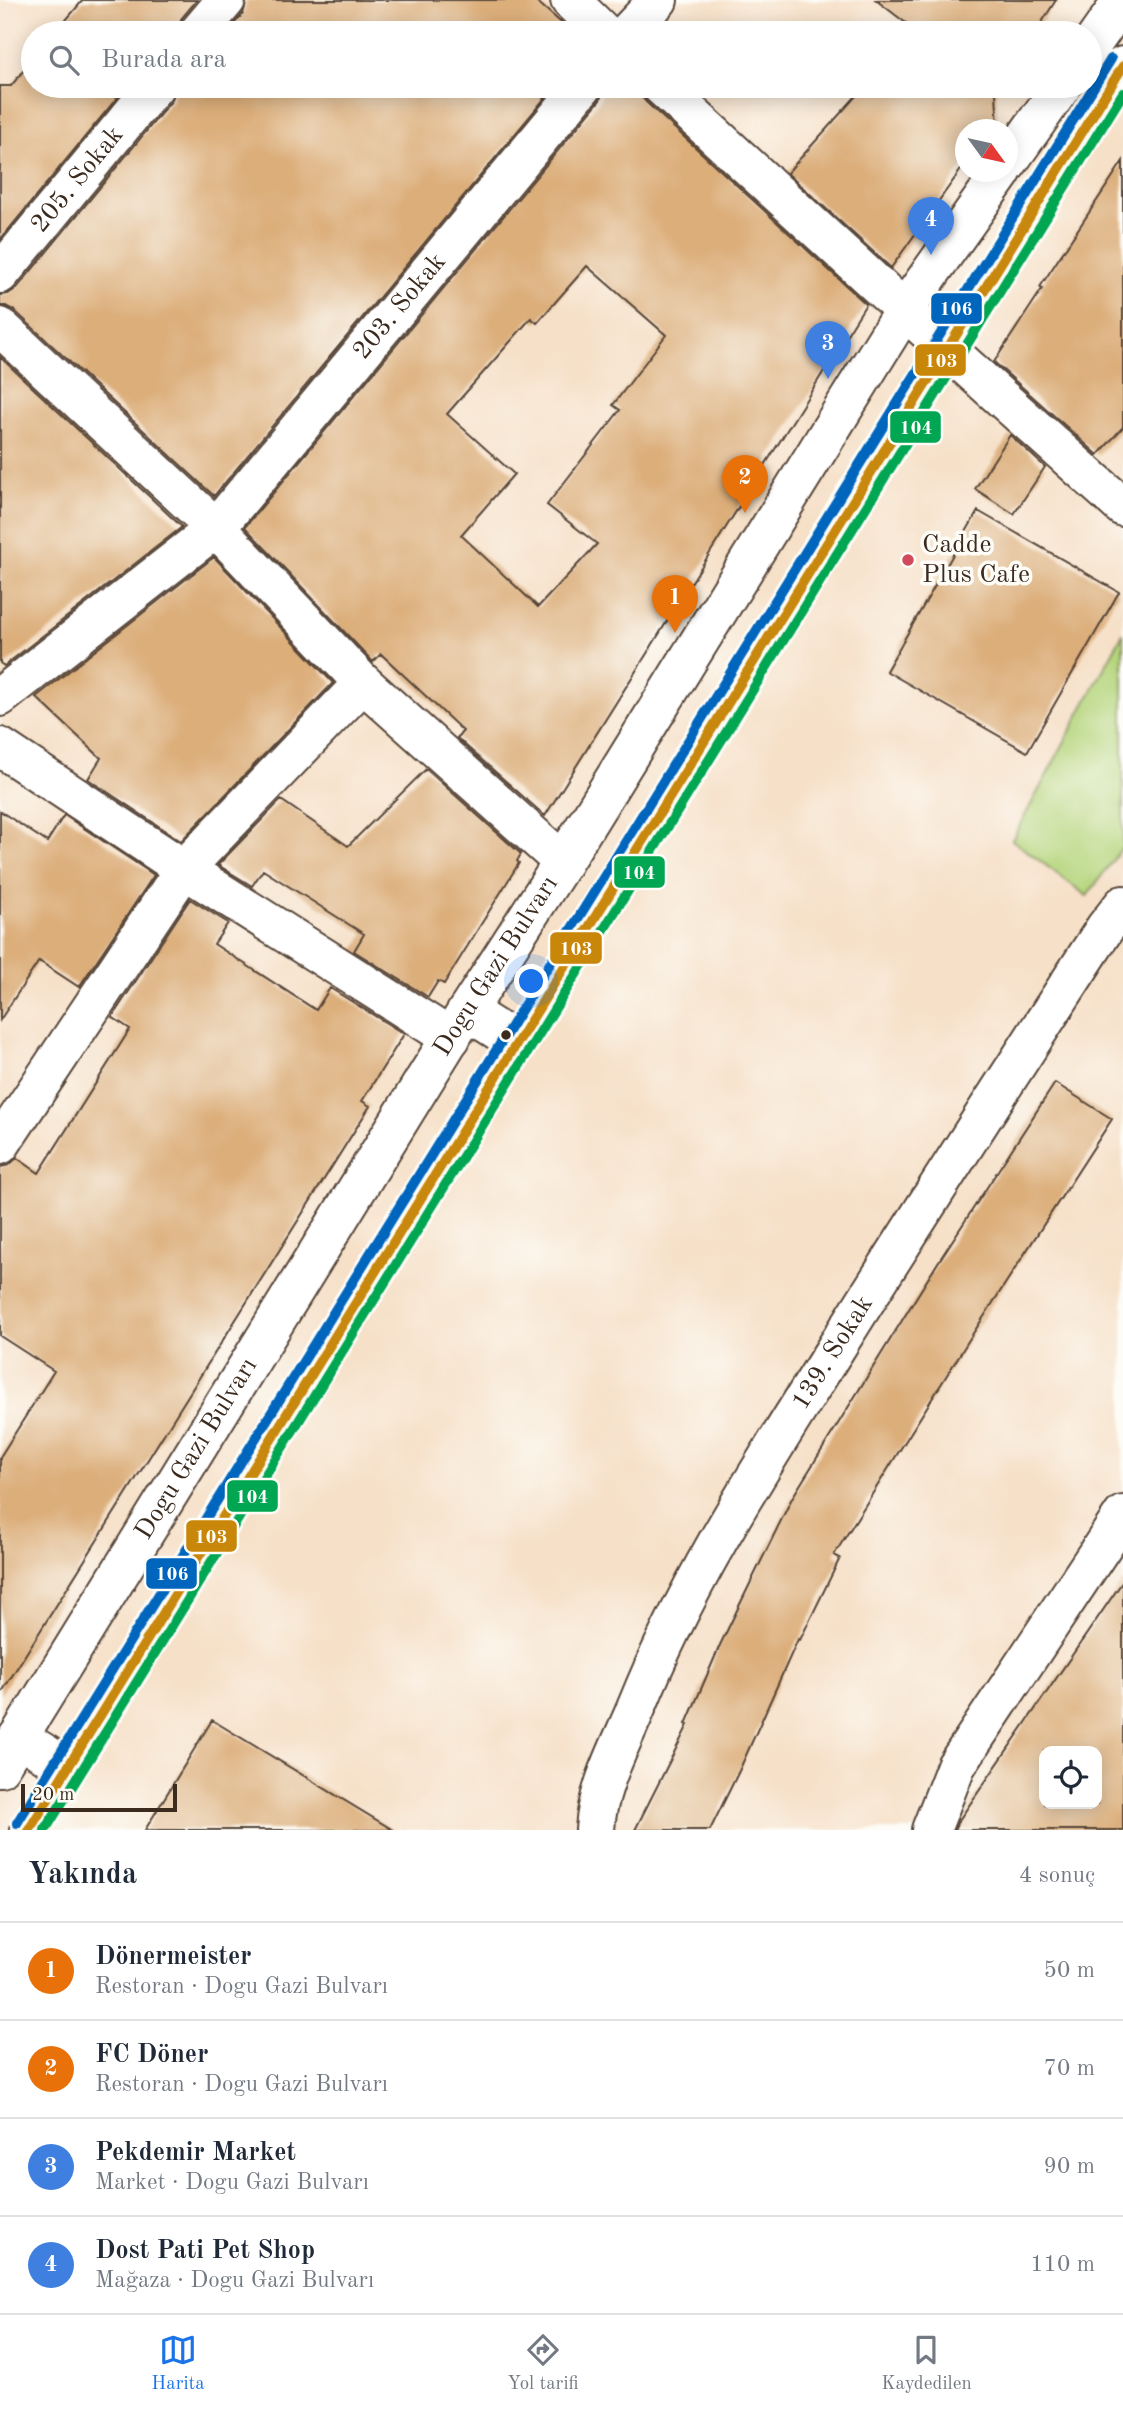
<!DOCTYPE html>
<html lang="tr">
<meta charset="utf-8">
<style>
body{margin:0;font-family:"Old Standard TT",serif;background:#f6f6f7;color:#1f2937}
.controls{position:absolute;right:21px;bottom:21px;display:grid;overflow:hidden;border-radius:14px;box-shadow:0 4px 18px #0003}
.controls button{width:63px;height:63px;display:grid;place-items:center;padding:0;border:0;border-bottom:2px solid #e0e1e3;background:#fff;color:#1f2937;font:35px sans-serif}
.compass{position:absolute;left:955px;top:119px;width:63px;height:63px;border-radius:50%;background:#fff;box-shadow:0 4px 18px #0003;rotate:123deg}
.scale{position:absolute;left:21px;bottom:18px;width:156px;box-sizing:border-box;padding-left:7px;border:4px solid #3b2a1e;border-top:0;font-size:19px;line-height:24px;white-space:nowrap;color:#3b2a1e;-webkit-text-stroke:5px #fdfcf7;paint-order:stroke}
.you{position:absolute;left:532px;top:982px;width:24px;height:24px;margin:-18px;border:5px solid #fff;border-radius:50%;background:#1a73e8;box-shadow:0 0 0 10px #1a73e833}
.badge{display:grid;place-items:center;width:46px;height:46px;border-radius:50%;background:#1a73e8;color:#fff;font-size:23px;font-weight:700}
.pin{position:absolute;translate:-50% -58px;filter:drop-shadow(0 2px 4px #0008)}
.pin::after{content:'';position:absolute;top:37px;width:24px;height:21px;background:inherit;clip-path:polygon(0 0,100% 0,50% 100%)}
.list{margin:0;padding:0;list-style:none}
h2{display:flex;justify-content:space-between;align-items:center;height:91px;margin:0;padding:0 28px;font-size:30px}
h2 small{font-size:23px;font-weight:400;color:#747a83}
.list li{display:grid;grid-template-columns:46px 1fr auto;gap:21px;align-items:center;box-sizing:border-box;height:98px;padding:0 28px;border-top:2px solid #e0e1e3}
.list b{display:block;font-size:26px;white-space:nowrap}
.list p{margin:0;font-size:23px;white-space:nowrap;color:#747a83}
.list em{font-size:23px;font-style:normal;color:#747a83}
.icon{flex:none;width:38px;height:38px;fill:none;stroke:currentColor;stroke-width:2;stroke-linecap:round;stroke-linejoin:round}
.map{position:relative;flex:none;width:1123px;height:1830px;overflow:hidden}
.search{position:absolute;background:#fff;box-shadow:0 4px 18px #0003;left:21px;right:21px;top:21px;height:77px;display:flex;align-items:center;gap:18px;box-sizing:border-box;padding:0 24px;border-radius:38px;color:#747a83;font-size:26px}
.sheet{height:483px;background:#fff}
nav{display:flex;justify-content:space-around;align-items:center;box-sizing:border-box;height:98px;border-top:2px solid #e0e1e3;background:#fff;font-size:19px;color:#747a83}
nav a{display:grid;justify-items:center;gap:4px}
nav .on{color:#1a73e8}
.map>svg:first-child{display:block}
.green{fill:#b5d57d;stroke:#78804e;stroke-width:2}
.building{fill:#dcae7a;fill-rule:evenodd}
.lines{fill:none;stroke-linecap:round;stroke-linejoin:round}
.street-casing{stroke:#574538;stroke-width:42}
.secondary-casing{stroke:#574538;stroke-width:42}
.primary-casing{stroke:#574538;stroke-width:42}
.street{stroke:#fff;stroke-width:38}
.secondary{stroke:#fff;stroke-width:38}
.primary{stroke:#fff;stroke-width:38}
.bus-1-casing{stroke:#fdfcf7;stroke-width:16}
.bus-2-casing{stroke:#fdfcf7;stroke-width:16}
.bus-3-casing{stroke:#fdfcf7;stroke-width:16}
.bus-1{stroke:#c88708;stroke-width:10}
.bus-2{stroke:#00a651;stroke-width:10}
.bus-3{stroke:#0065bd;stroke-width:10}
.poi-dot{fill:#d1495b;stroke:#fdfcf7;stroke-width:2.5}
.bus-dot{fill:#3b2a1e;stroke:#fdfcf7;stroke-width:2.5}
.labels{text-anchor:middle;dominant-baseline:central;stroke-width:7;stroke-linejoin:round;paint-order:stroke}
.street-label{font-size:26px;fill:#3b2a1e;stroke:#fdfcf7}
.poi-label{font-size:26px;fill:#3b2a1e;stroke:#fdfcf7;text-anchor:start}
.line-badge{stroke:#fdfcf7;stroke-width:2.5}
.badge-label{font-size:19px;text-anchor:middle;font-weight:bold;fill:#fff}
</style>
<div class="map">
<svg width="1123" height="1830" viewBox="0 0 1123 1830">
<rect width="100%" height="100%" fill="#fdfcf7"/>
<filter id="ink" filterUnits="userSpaceOnUse"><feTurbulence type="fractalNoise" baseFrequency=".0143" numOctaves="2"/><feDisplacementMap in="SourceGraphic" scale="14" xChannelSelector="R" yChannelSelector="G"/><feConvolveMatrix kernelMatrix="1 2 1 2 8 2 1 2 1" color-interpolation-filters="sRGB"/></filter>
<filter id="wash" filterUnits="userSpaceOnUse"><feTurbulence type="fractalNoise" baseFrequency=".00686" numOctaves="4" result="noise"/><feDisplacementMap in="SourceGraphic" scale="28" xChannelSelector="R" yChannelSelector="G"/><feGaussianBlur stdDeviation="1.57" result="paint"/><feColorMatrix in="noise" values="0 0 0 0 0 0 0 0 0 0 0 0 0 0 0 0 0 1.4 0 .05"/><feComposite in="paint" operator="in"/></filter>
<g filter="url(#wash)">
<rect width="100%" height="100%" fill="#f6e0c8"/>
<!-- green -->
<path class="green" d="M1123,633V846L1087,896L1012,840Z"/>
<g id="blocks">
<!-- building -->
<path class="building" d="M83,0H197L181,19L177,33H55Z
M247,0H535L573,33H226L243,14Z
M876,0H1056L1035,33H919Z
M33,59V86H127L0,240V86H11Z
M176,86H555L214,496L15,311L6,306H0V295L8,294L17,288L172,100Z
M604,86H633L646,102L866,304L545,816L457,738L463,731L381,654L373,662L245,527L600,100ZM587,266L666,335L613,405L620,410L547,505L597,544L538,607L461,535L514,474L447,414L531,318L537,323Z
M865,86H1002L996,92L998,130H965V164L891,268L787,173Z
M1123,161V427L1098,455L994,362L1042,289L1040,287Z
M0,357L182,527L4,666L0,663Z
M1010,435L1045,467L1014,514L975,489Z
M978,511L1119,592L1027,752L886,671Z
M214,557L333,683L181,841L88,779L101,758L36,697Z
M426,769L521,854L517,861L519,863L444,984L438,981L428,997L354,951L364,934L263,870L252,886L218,865L281,800L348,846Z
M0,811L47,842L64,815L154,875L79,987L39,961L0,1020Z
M190,899L228,923L214,944L316,1010L330,988L404,1034L362,1101L370,1106L0,1695V1457L54,1371L0,1336V1167L9,1165L17,1158L39,1173L130,1029L112,1017Z
M1055,1083L1112,1119L972,1335L834,1555L840,1558L800,1640L798,1639L739,1771L710,1830H635L688,1725L686,1724L720,1645L792,1498L937,1264Z
M1123,1581V1830H954L957,1823ZM1044,1751H1097V1804H1044Z
M212,1720L393,1830H145Z"/>
</g>
</g>
<g filter="url(#ink)">
<use href="#blocks" fill-opacity="0" stroke="#574538" stroke-width="2"/>
<g class="lines">
<!-- street casing -->
<g class="street-casing">
<g id="street">
<path d="M570,0L604,33"/>
<path d="M198,33L226,0"/>
<path d="M627,33L658,0"/>
<path d="M661,86L947,349L1123,507"/>
<path id="s1" d="M0,274L155,86"/>
<path d="M0,327L216,528L363,683L563,862"/>
<path id="s2" d="M0,697L216,528L583,86"/>
<path d="M0,747L184,869L451,1038"/>
<path d="M0,1145L184,869L363,683"/>
<path id="s3" d="M595,1830C597,1787 621,1745 637,1706C688,1579 762,1466 834,1351C923,1209 1014,1068 1105,928L1123,905"/>
<path d="M931,1830L956,1766L1123,1515"/>
</g>
</g>
<!-- secondary casing -->
<g class="secondary-casing">
<path id="secondary" d="M467,1011L516,1042
M18,1737L68,1768"/>
</g>
<!-- primary casing -->
<g class="primary-casing">
<g id="primary">
<path d="M1090,47L1123,0"/>
<path d="M1007,164L1062,86"/>
<path id="s4" d="M0,1767L467,1011L563,862L905,309L1002,172"/>
<path d="M29,1830L1123,66"/>
</g>
</g>
<!-- street -->
<use href="#street" class="street"/>
<!-- secondary -->
<use href="#secondary" class="secondary"/>
<!-- primary -->
<use href="#primary" class="primary"/>
<!-- bus-1 casing -->
<g class="bus-1-casing">
<path id="bus-1" d="M29,1830L1123,66"/>
</g>
<!-- bus-2 casing -->
<g class="bus-2-casing">
<path id="bus-2" d="M45,1830L1123,93"/>
</g>
<!-- bus-3 casing -->
<g class="bus-3-casing">
<path id="bus-3" d="M17,1823L1111,59"/>
</g>
<!-- bus-1 -->
<use href="#bus-1" class="bus-1"/>
<!-- bus-2 -->
<use href="#bus-2" class="bus-2"/>
<!-- bus-3 -->
<use href="#bus-3" class="bus-3"/>
</g>
</g>
<!-- markers -->
<circle class="poi-dot" cx="908" cy="560" r="7"/>
<circle class="bus-dot" cx="506" cy="1035" r="6"/>
<g class="labels">
<!-- street labels -->
<g class="street-label">
<text stroke="none"><textPath href="#s1" startOffset="122">205. Sokak</textPath></text>
<text stroke="none"><textPath href="#s2" startOffset="562">203. Sokak</textPath></text>
<text stroke="none"><textPath href="#s4" startOffset="942">Dogu Gazi Bulvarı</textPath></text>
<text stroke="none"><textPath href="#s3" startOffset="536">139. Sokak</textPath></text>
<text stroke="none"><textPath href="#s4" startOffset="374">Dogu Gazi Bulvarı</textPath></text>
</g>
<!-- poi labels -->
<g class="poi-label">
<text x="922" y="545">Cadde<tspan x="922" dy="30">Plus Cafe</tspan></text>
</g>
</g>
<g class="line-badge">
<rect x="930" y="292" width="53" height="33" rx="7" fill="#0065bd"/>
<rect x="914" y="343" width="53" height="34" rx="7" fill="#c88708"/>
<rect x="889" y="410" width="53" height="34" rx="7" fill="#00a651"/>
<rect x="613" y="855" width="53" height="34" rx="7" fill="#00a651"/>
<rect x="549" y="931" width="54" height="34" rx="7" fill="#c88708"/>
<rect x="226" y="1479" width="53" height="34" rx="7" fill="#00a651"/>
<rect x="185" y="1519" width="53" height="34" rx="7" fill="#c88708"/>
<rect x="145" y="1557" width="53" height="33" rx="7" fill="#0065bd"/>
</g>
<g class="badge-label">
<text x="956" y="315">106</text>
<text x="941" y="367">103</text>
<text x="916" y="434">104</text>
<text x="639" y="879">104</text>
<text x="576" y="955">103</text>
<text x="252" y="1503">104</text>
<text x="211" y="1543">103</text>
<text x="172" y="1580">106</text>
</g>
</svg>
<div class="controls">
<button><svg class="icon" aria-label="locate" viewBox="0 0 24 24"><circle cx="12" cy="12" r="6"/><path d="M12 2v4M12 18v4M2 12h4M18 12h4"/></svg></button>
</div>
<svg class="compass" viewBox="-18 -18 36 36"><path d="M0-13l5 13h-10z" fill="#e53935"/><path d="M0 13l5-13h-10z" fill="#747a83"/></svg>
<div class="scale">20 m</div>
<div class="you"></div>
<div class="pin badge" style="left:675px;top:633px;background:#e8710a">1</div>
<div class="pin badge" style="left:745px;top:513px;background:#e8710a">2</div>
<div class="pin badge" style="left:828px;top:379px;background:#3f7fe0">3</div>
<div class="pin badge" style="left:931px;top:255px;background:#3f7fe0">4</div>
<div class="search"><svg class="icon" aria-label="search" viewBox="0 0 24 24"><circle cx="10" cy="10" r="6"/><path d="M15 15l6 6"/></svg>Burada ara</div>
</div>
<section class="sheet">
<h2>Yakında<small>4 sonuç</small></h2>
<ul class="list">
<li><span class="badge" style="background:#e8710a">1</span><div><b>Dönermeister</b><p>Restoran · Dogu Gazi Bulvarı</p></div><em>50 m</em></li>
<li><span class="badge" style="background:#e8710a">2</span><div><b>FC Döner</b><p>Restoran · Dogu Gazi Bulvarı</p></div><em>70 m</em></li>
<li><span class="badge" style="background:#3f7fe0">3</span><div><b>Pekdemir Market</b><p>Market · Dogu Gazi Bulvarı</p></div><em>90 m</em></li>
<li><span class="badge" style="background:#3f7fe0">4</span><div><b>Dost Pati Pet Shop</b><p>Mağaza · Dogu Gazi Bulvarı</p></div><em>110 m</em></li>
</ul>
</section>
<nav>
<a class="on"><svg class="icon" aria-label="map" viewBox="0 0 24 24"><path d="M3 6l6-2 6 2 6-2v14l-6 2-6-2-6 2zM9 4v14M15 6v14"/></svg>Harita</a>
<a><svg class="icon" aria-label="directions" viewBox="0 0 24 24"><path d="M12 3l9 9-9 9-9-9zM9 14v-3h6M13 9l2 2-2 2"/></svg>Yol tarifi</a>
<a><svg class="icon" aria-label="saved" viewBox="0 0 24 24"><path d="M7 4h10v16l-5-4-5 4z"/></svg>Kaydedilen</a>
</nav>
